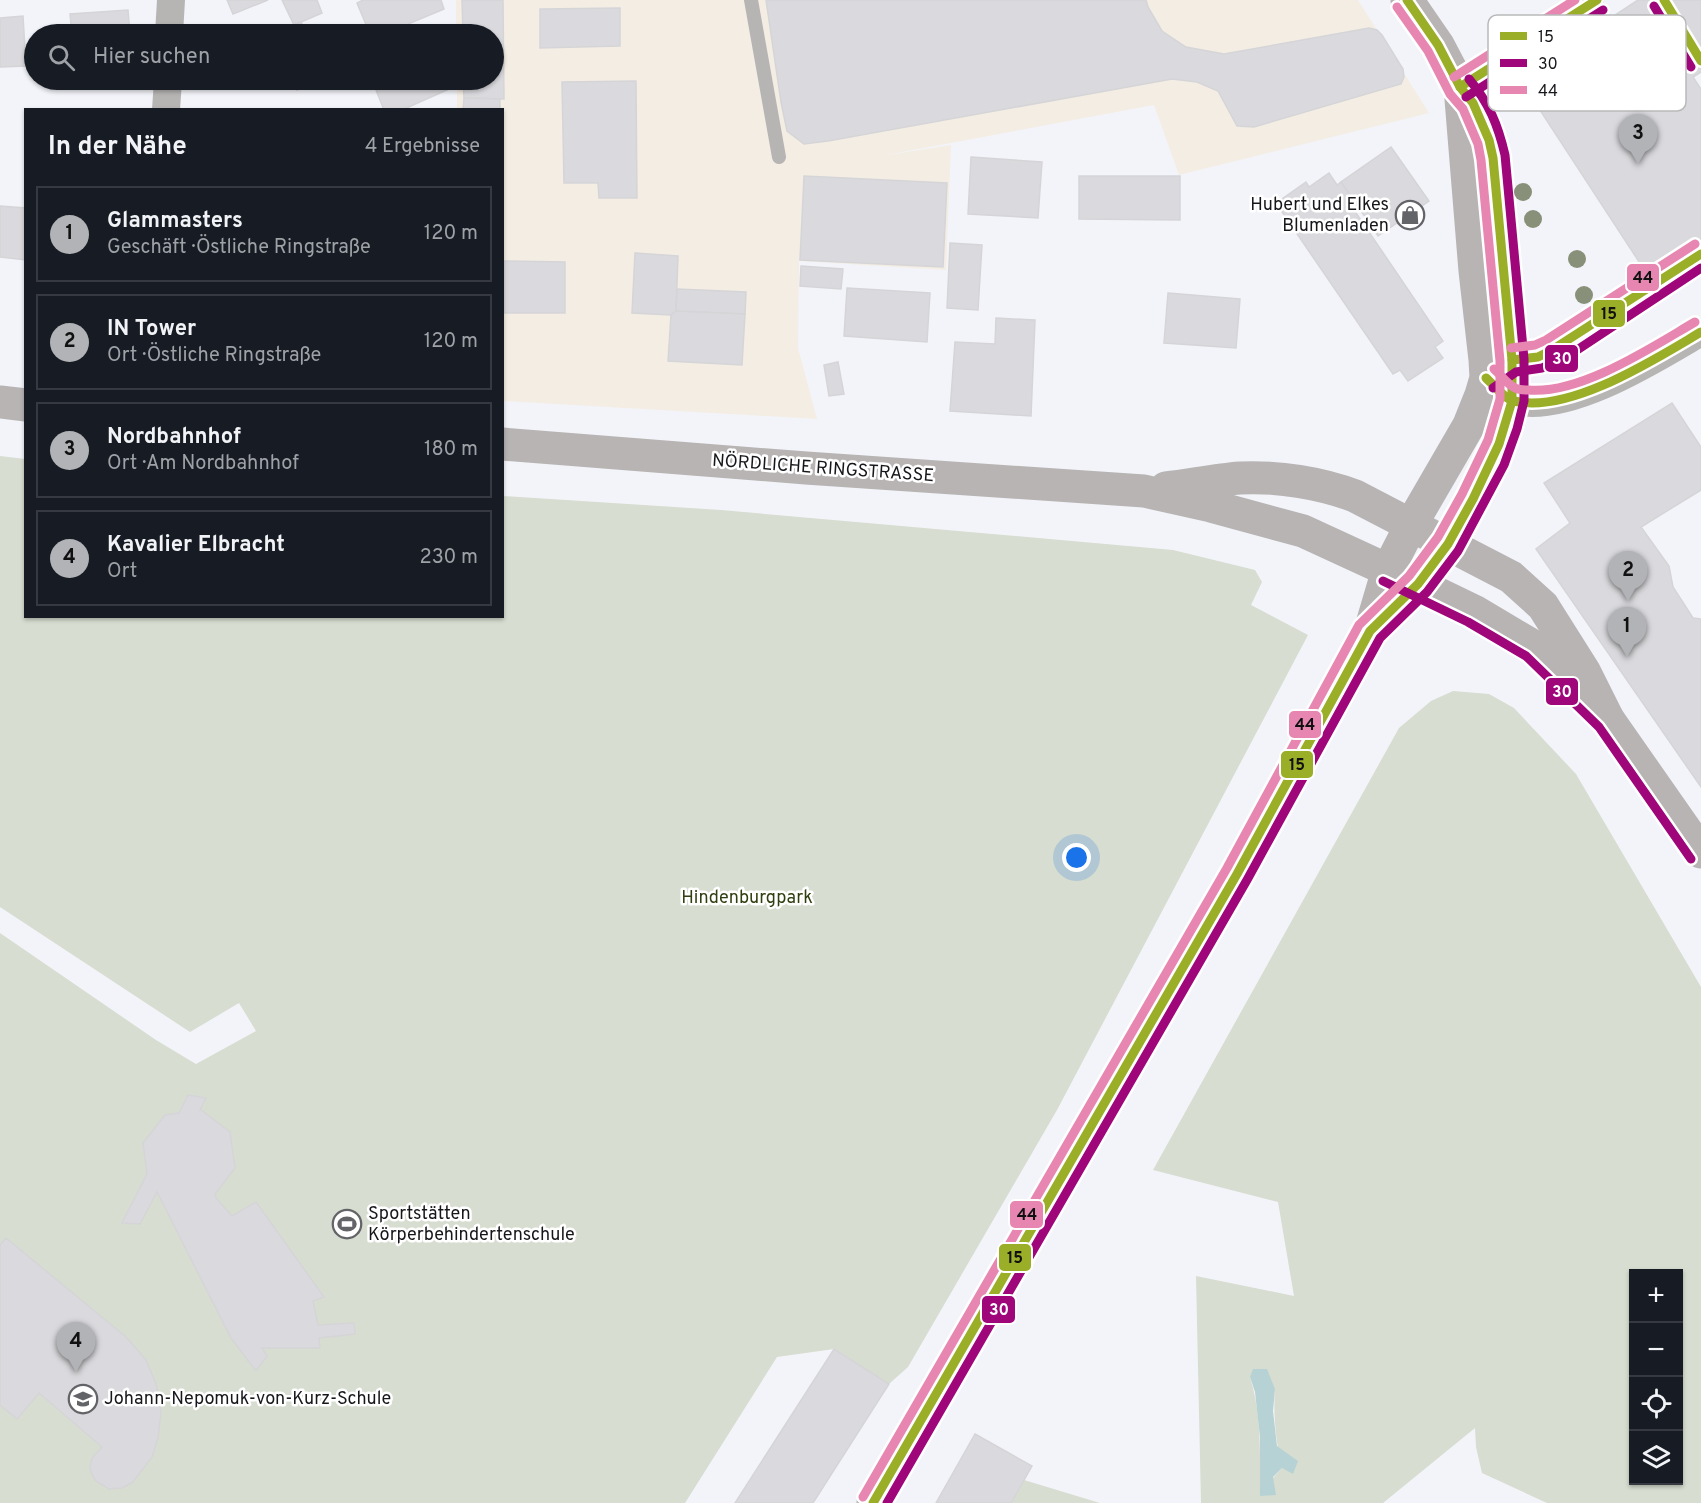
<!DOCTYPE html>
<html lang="de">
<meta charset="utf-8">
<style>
body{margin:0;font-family:Overpass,sans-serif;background:#20242c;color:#f1f3f6}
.controls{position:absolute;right:18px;bottom:18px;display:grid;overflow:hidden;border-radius:0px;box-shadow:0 2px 4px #0004}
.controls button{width:54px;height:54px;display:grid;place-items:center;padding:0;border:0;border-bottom:2px solid #363941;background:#171b24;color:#f1f3f6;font:30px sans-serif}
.you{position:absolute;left:1077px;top:858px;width:21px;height:21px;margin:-15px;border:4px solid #fff;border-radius:50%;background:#1a73e8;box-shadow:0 0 0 9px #1a73e833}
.badge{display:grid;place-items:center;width:39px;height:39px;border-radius:50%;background:#b1b3b6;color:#111;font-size:20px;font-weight:700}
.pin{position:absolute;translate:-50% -50px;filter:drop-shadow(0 2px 3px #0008)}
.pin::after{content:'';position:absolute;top:32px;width:21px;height:18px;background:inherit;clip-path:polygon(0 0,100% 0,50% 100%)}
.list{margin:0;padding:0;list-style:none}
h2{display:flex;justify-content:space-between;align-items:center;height:78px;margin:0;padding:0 24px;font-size:26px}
h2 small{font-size:20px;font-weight:400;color:#9ea1a6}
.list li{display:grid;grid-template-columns:39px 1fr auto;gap:18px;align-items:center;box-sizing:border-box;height:96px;margin:0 12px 12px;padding:0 12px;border:2px solid #363941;border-radius:0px}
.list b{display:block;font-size:22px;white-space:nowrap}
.list p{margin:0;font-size:20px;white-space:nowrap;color:#9ea1a6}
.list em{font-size:20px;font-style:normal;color:#9ea1a6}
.icon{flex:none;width:33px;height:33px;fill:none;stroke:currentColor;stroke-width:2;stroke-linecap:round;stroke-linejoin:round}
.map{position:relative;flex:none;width:1701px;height:1503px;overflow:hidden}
.search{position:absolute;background:#171b24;box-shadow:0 2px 4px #0004;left:24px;top:24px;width:480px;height:66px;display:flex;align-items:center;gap:15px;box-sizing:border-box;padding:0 21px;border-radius:33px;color:#9ea1a6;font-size:22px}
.panel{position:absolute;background:#171b24;box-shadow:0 2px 4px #0004;left:24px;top:108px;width:480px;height:510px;border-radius:0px}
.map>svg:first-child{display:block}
</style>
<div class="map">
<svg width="1701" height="1503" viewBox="0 0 1701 1503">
<rect width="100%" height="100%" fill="#f3f4f9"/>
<!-- industrial -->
<polygon fill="#f4ede4" points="456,0 1358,0 1429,113 1179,175 1154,105 881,156 951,145 946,270 799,261 798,348 817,419 503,401 502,110 457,109 457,80 494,80 494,34 456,34"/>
<!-- green -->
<g fill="#d7ddd0" fill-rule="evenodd">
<polygon points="0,456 25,459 26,616 502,616 503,496 721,510 1173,550 1255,570 1262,582 1251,605 1308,635 1057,1110 908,1367 889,1384 834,1349 777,1357 685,1503 0,1503 0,933 156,1040 196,1064 256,1031 239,1003 190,1032 0,907"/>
<path d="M1453 691 1489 694 1514 708 1576 774 1701 987V1503H1547L1482 1473 1476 1447 1475 1428 1383 1503H1201L1196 1276 1294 1296 1278 1202 1153 1170 1399 728 1431 701ZM1634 1274H1678V1480H1634ZM1250 1377 1275 1389C1273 1416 1276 1442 1282 1468L1273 1478 1260 1495C1260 1456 1262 1416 1250 1377Z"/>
<polygon points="1024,1480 1100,1503 1011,1503"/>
</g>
<!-- water -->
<polygon fill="#b7d2d4" points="1253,1369 1267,1369 1275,1389 1273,1411 1277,1446 1298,1461 1293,1474 1282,1468 1273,1477 1276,1495 1260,1496 1260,1437 1255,1392 1250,1377"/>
<!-- building -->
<g fill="#dadade" stroke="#d5d5d8" stroke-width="1.5">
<polygon points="227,0 268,0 233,14"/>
<polygon points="282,0 317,0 322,13 294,25"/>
<polygon points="363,0 441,0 444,9 384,34 370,34 357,3"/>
<polygon points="462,0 503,0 504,99 464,98 463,80 494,80 494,34 463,34"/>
<polygon points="766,0 1146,0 1148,7 1162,31 1186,47 1224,54 1369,28 1377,30 1382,35 1403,69 1404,77 1401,84 1254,127 1237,126 1218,91 1197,82 1172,79 828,141 804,144 787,131 781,102"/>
<polygon points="1638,0 1701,0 1701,72 1693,77 1701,89 1701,239 1647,274 1519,78"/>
<polygon points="620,8 620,46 540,48 540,9"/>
<polygon points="128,10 130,34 72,34 70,14"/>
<polygon points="23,16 26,66 0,67 0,18"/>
<polygon points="301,22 307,34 274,34"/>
<polygon points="293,80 319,80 297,90"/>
<polygon points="372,80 445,80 449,89 402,110 384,110"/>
<polygon points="636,81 637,198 599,198 598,183 564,183 562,82"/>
<polygon points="464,98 500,99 500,110 463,110"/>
<polygon points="1391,147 1429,201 1378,236 1341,182"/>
<polygon points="971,157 1042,162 1038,218 968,214"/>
<polygon points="1329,173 1337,185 1341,182 1358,207 1354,210 1443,341 1435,347 1443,358 1408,381 1400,370 1393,374 1280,209 1286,204 1282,199 1306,182 1309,187"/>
<polygon points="804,176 947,183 943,267 800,260"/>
<polygon points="1079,176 1180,176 1180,220 1079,219"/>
<polygon points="0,206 26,208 26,260 0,257"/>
<polygon points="950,243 982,245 978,310 947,308"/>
<polygon points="635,253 678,256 676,311 671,315 632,313"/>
<polygon points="504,261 565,262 565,313 504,313"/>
<polygon points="801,266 843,269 841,289 800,286"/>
<polygon points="847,288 930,293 927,342 844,336"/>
<polygon points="677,289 746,292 745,314 676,311"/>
<polygon points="1168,293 1240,299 1236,348 1164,343"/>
<polygon points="676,311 745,314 742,365 668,361 671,315"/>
<polygon points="996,318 1035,320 1031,416 950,411 955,342 995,344"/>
<polygon points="838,362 844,394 829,396 824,365"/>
<polygon points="1672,403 1701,447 1701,490 1641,527 1669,566 1673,587 1693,618 1701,619 1701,787 1536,549 1570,523 1544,483"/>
<polygon points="188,1095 206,1098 200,1110 201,1110 230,1132 235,1168 215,1194 216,1198 232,1216 256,1202 324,1297 313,1301 318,1325 354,1323 355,1334 319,1338 320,1348 262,1348 267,1356 256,1371 231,1338 157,1192 140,1224 122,1223 147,1174 143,1143 165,1115 179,1113"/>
<polygon points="6,1238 126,1337 146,1360 156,1384 161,1412 158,1438 152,1457 133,1482 122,1488 109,1489 96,1481 92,1475 90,1467 92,1458 102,1447 39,1393 17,1419 0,1405 0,1245"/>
<polygon points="834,1349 889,1384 813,1503 735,1503"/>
<polygon points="975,1434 1032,1466 1011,1503 936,1503"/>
</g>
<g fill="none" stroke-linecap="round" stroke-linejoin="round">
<!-- lane -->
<g stroke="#b7b5b4" stroke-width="14">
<polyline points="751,0 779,157"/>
<polyline points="1460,87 1597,0"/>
</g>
<!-- street -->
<g stroke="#b7b5b4" stroke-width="28">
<polyline points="169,34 171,0"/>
<polyline points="166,110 168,80"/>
<path d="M1701 254 1565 343 1538 357 1512 360 1486 378C1493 384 1506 399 1514 401 1569 414 1655 359 1701 332"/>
</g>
<!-- secondary -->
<g stroke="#b7b4b3" stroke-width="33">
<polyline points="0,402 26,405"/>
<polyline points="502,444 806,468 1144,491 1211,506 1303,531 1418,584 1474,611 1533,646 1608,719"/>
<path d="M1166 488C1191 485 1216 480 1240 478 1277 476 1321 483 1355 496L1511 577 1543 606 1584 671 1608 719 1701 852"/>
<path d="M1404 598C1437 565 1460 525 1481 484 1494 458 1507 430 1511 401 1513 388 1512 373 1512 360L1500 227 1493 158 1489 140 1473 103 1460 87 1438 45 1407 0"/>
<polyline points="873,1503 1079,1149 1237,874 1370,631 1388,570 1411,525 1469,425 1481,395 1486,378 1485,360 1475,271 1460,87"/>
</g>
<!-- bus-1 casing -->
<g stroke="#fff" stroke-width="14">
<g id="bus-1">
<polyline points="1664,0 1701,61"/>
<polyline points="1460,87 1597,0"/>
<polyline points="1512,360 1538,357 1552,350 1701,254"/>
<path d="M1486 378C1494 385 1503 398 1514 401 1570 414 1655 359 1701 332"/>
<polyline points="873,1503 1237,874 1370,631 1418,584 1448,544 1473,499 1499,444 1512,401 1512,360 1493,158 1489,140 1473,103 1460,87 1438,45 1407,0"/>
</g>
</g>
<!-- bus-2 casing -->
<g stroke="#fff" stroke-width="14">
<g id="bus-2">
<polyline points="1654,6 1691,67"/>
<polyline points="1466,97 1603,10"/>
<polyline points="1493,388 1516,372 1542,368 1571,354 1701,268"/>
<polyline points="1383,581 1468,622 1526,656 1599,727 1691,859"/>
<path d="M887 1503 1247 880 1380 638 1427 592 1458 551 1504 465 1517 429 1524 401V359L1505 155C1498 125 1489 103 1469 79"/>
</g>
</g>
<!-- bus-3 casing -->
<g stroke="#fff" stroke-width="14">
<g id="bus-3">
<polyline points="1454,77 1575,0"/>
<polyline points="1511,348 1535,345 1546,340 1695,244"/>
<path d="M1494 369C1501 375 1507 384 1515 388 1519 390 1524 390 1528 390 1580 395 1652 347 1695 322"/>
<polyline points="863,1497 1227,868 1359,625 1409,576 1438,537 1462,494 1488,440 1500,399 1500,361 1481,160 1478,144 1463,109 1450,94 1428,51 1397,7"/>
</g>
</g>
<!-- bus-1 -->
<use href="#bus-1" stroke="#9bae28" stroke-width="9"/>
<!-- bus-2 -->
<use href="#bus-2" stroke="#9e067a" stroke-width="9"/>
<!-- bus-3 -->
<use href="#bus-3" stroke="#e787b1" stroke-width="9"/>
</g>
<!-- trees -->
<g fill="#889079">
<circle cx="1523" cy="192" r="9"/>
<circle cx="1533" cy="219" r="9"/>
<circle cx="1577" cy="259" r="9"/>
<circle cx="1584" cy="295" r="9"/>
</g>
<!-- icons -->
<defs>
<g id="shop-ring" transform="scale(1.5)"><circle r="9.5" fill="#fff" stroke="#636468" stroke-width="1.5"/><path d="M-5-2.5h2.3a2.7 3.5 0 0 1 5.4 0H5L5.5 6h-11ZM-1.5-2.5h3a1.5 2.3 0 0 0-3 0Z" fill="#636468"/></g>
<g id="stadium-ring" transform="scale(1.5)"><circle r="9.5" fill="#fff" stroke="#636468" stroke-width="1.5"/><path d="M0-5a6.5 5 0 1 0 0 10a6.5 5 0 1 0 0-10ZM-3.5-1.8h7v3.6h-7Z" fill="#636468"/></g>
<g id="school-ring" transform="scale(1.5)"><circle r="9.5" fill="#fff" stroke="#636468" stroke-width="1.5"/><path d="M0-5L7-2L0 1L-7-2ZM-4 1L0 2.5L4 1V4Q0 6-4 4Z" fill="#636468"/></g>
</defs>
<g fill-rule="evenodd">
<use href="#shop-ring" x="1410" y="215"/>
<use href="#stadium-ring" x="347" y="1224"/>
<use href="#school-ring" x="83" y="1399"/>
</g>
<g text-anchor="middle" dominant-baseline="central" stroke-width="5" stroke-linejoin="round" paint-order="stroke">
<!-- poi labels -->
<g font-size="18" fill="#16171a" stroke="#fff" text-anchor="start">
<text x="1389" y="205" text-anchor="end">Hubert und Elkes<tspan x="1389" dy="21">Blumenladen</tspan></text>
<text x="368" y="1214">Sportstätten<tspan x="368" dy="21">Körperbehindertenschule</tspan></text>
<text x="104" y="1399">Johann-Nepomuk-von-Kurz-Schule</text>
</g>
<!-- street labels -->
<g font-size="18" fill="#16171a" stroke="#fff">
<text transform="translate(823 469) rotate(4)">NÖRDLICHE RINGSTRASSE</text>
</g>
<!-- park labels -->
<g font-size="18" fill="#303f10" stroke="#fff">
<text x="747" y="898">Hindenburgpark</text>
</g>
</g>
<!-- legend -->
<rect x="1488" y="15" width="198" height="96" rx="9" fill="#fff" stroke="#b9b9ba" stroke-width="1.5"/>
<rect x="1500" y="32" width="27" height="8" fill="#9bae28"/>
<rect x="1500" y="59" width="27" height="8" fill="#9e067a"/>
<rect x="1500" y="86" width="27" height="8" fill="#e787b1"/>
<g font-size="16" fill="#16171a">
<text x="1538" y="42">15</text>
<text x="1538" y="69">30</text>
<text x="1538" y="96">44</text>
</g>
<g stroke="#fff" stroke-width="2">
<rect x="1626" y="263" width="34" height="29" rx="6" fill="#e787b1"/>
<rect x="1592" y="299" width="34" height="29" rx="6" fill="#9bae28"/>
<rect x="1544" y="344" width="35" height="29" rx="6" fill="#9e067a"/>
<rect x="1545" y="677" width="34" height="29" rx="6" fill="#9e067a"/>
<rect x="1288" y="710" width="34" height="29" rx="6" fill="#e787b1"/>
<rect x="1280" y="750" width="34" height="29" rx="6" fill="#9bae28"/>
<rect x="1009" y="1200" width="35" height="29" rx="6" fill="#e787b1"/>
<rect x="998" y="1243" width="34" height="29" rx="6" fill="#9bae28"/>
<rect x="981" y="1295" width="35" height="29" rx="6" fill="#9e067a"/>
</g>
<g font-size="16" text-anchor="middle" font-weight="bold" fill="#fff">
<text x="1562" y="364">30</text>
<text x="1562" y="697">30</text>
<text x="999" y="1315">30</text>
</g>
<g font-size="16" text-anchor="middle" font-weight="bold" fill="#111">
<text x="1643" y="283">44</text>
<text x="1609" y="319">15</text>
<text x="1305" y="730">44</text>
<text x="1297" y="770">15</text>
<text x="1027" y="1220">44</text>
<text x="1015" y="1263">15</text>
</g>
</svg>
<div class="controls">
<button>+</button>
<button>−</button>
<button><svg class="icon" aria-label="locate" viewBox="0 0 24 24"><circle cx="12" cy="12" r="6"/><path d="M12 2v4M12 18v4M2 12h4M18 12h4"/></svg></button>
<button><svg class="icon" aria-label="layers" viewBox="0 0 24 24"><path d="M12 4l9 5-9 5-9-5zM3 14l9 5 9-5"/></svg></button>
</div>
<div class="you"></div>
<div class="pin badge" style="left:1627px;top:657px">1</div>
<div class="pin badge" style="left:1628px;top:601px">2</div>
<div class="pin badge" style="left:1638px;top:164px">3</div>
<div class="pin badge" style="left:76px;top:1372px">4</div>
<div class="search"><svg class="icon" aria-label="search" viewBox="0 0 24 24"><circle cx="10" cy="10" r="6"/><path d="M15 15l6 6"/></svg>Hier suchen</div>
<section class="panel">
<h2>In der Nähe<small>4 Ergebnisse</small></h2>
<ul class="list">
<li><span class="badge">1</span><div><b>Glammasters</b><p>Geschäft · Östliche Ringstraße</p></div><em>120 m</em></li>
<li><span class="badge">2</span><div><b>IN Tower</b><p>Ort · Östliche Ringstraße</p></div><em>120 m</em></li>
<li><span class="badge">3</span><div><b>Nordbahnhof</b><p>Ort · Am Nordbahnhof</p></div><em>180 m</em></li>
<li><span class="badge">4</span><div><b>Kavalier Elbracht</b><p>Ort</p></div><em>230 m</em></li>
</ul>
</section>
</div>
